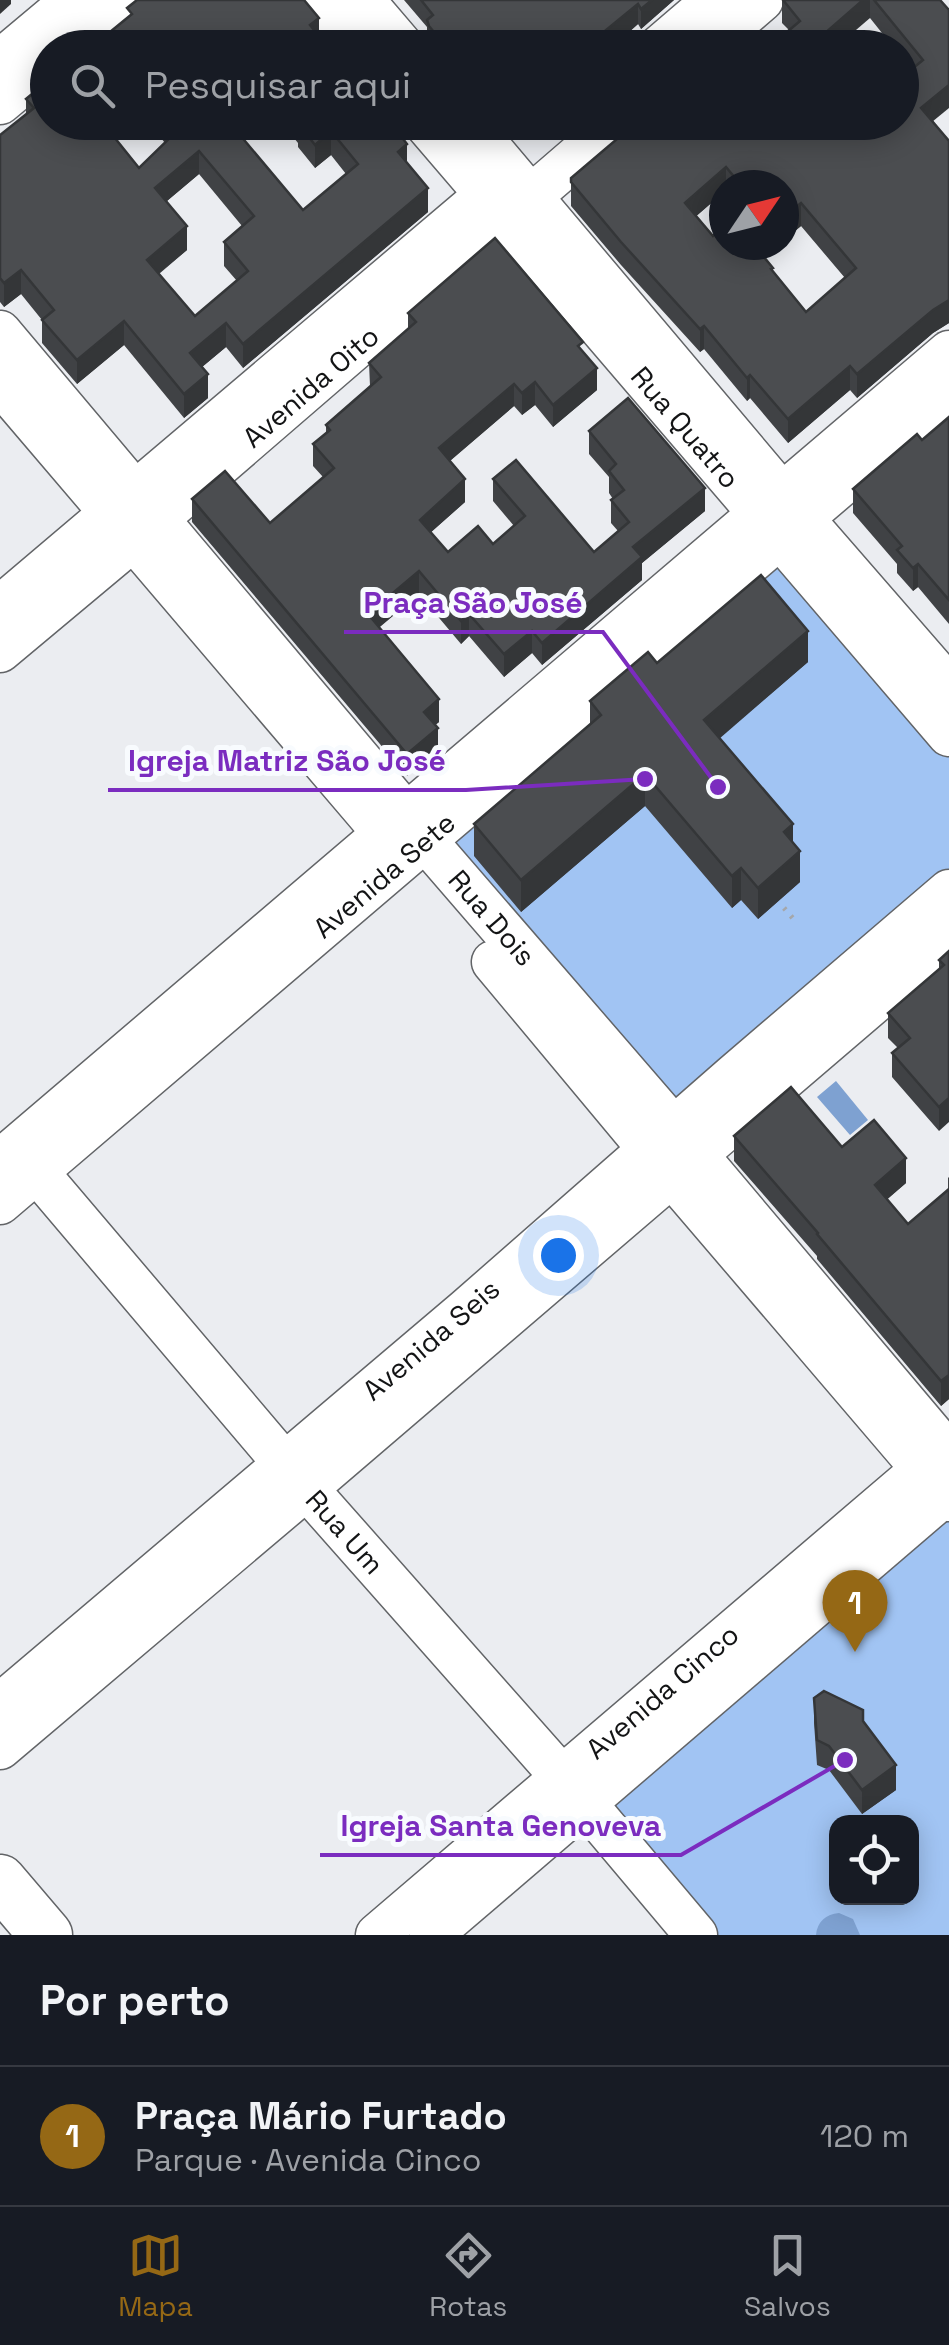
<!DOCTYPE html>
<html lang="pt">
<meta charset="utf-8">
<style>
body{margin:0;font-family:"Space Grotesk",sans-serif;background:#242831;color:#f1f3f6}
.controls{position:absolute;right:30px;bottom:30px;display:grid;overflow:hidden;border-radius:20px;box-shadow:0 5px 25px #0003}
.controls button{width:90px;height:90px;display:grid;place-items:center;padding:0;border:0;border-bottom:2px solid #363941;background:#171b24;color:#f1f3f6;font:50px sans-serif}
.compass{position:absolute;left:709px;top:170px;width:90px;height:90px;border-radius:50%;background:#171b24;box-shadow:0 5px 25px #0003;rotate:55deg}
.you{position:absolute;left:558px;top:1255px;width:35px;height:35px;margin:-25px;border:8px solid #fff;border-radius:50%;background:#1a73e8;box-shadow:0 0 0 15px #1a73e833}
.badge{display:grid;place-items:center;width:65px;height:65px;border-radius:50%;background:#956815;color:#fff;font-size:32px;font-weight:700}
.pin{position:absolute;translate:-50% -82px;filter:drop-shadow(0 2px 5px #0008)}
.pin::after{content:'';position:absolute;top:52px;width:35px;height:30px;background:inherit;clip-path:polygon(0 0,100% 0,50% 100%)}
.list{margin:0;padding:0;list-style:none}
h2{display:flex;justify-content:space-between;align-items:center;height:130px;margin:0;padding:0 40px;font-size:42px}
h2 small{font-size:32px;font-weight:400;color:#9ea1a6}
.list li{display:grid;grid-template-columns:65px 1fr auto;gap:30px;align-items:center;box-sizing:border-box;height:140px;padding:0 40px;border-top:2px solid #363941}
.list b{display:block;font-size:38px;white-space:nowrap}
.list p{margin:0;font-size:32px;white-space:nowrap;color:#9ea1a6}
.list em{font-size:32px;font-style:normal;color:#9ea1a6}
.icon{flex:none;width:55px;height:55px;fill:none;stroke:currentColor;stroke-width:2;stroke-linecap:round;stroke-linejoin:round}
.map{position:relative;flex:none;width:949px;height:1935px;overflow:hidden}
.search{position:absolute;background:#171b24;box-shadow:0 5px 25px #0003;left:30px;right:30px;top:30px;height:110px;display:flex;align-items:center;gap:25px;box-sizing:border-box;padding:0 35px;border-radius:55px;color:#9ea1a6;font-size:38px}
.sheet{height:270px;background:#171b24}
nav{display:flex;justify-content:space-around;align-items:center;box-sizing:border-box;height:140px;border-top:2px solid #363941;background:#171b24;font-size:28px;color:#9ea1a6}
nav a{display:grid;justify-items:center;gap:5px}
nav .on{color:#956815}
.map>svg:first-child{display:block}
</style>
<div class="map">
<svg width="949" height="1935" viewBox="0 0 949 1935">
<rect width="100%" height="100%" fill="#ebedf1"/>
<!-- green -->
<g fill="#a1c4f3" fill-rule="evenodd">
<polygon points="778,538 949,735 949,892 674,1128 425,840"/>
<path d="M949 1501V1935H696L585 1803ZM836 1822H912V1898H836Z"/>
</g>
<!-- water -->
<g fill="#7ea1d1">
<polygon points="836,1081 868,1120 850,1135 817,1097"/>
<path d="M839 1913 853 1919 860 1935H816C817 1922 826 1914 839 1913Z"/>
</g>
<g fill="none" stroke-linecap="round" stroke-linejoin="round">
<!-- minor casing -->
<g stroke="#626467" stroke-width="45">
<g id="minor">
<polyline points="322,0 361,48"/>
<polyline points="363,0 404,48"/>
<polyline points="66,48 123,0"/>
<polyline points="658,48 714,0"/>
<polyline points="706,48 762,0"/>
<polyline points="0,61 73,0"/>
<polyline points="0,103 48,63"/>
<path id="s1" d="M424 122 949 735"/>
<polyline points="468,122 802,518 949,687"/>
<path id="s2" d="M0 332 406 814 425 840 674 1128 949 1454"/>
<polyline points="0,383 395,846"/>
<polyline points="0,607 506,178"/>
<path id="s3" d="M0 651 134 539 617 122"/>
<polyline points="493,962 649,1149 949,1500"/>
<path id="s4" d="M20 1152 284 1463 584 1802 696 1935"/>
<polyline points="0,1161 949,352"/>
<path id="s5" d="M0 1203 949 393"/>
<path id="s6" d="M0 1705 466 1310 733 1076 949 891"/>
<path d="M0 1748C318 1480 634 1210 949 938"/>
<path id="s7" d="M377 1935 945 1450"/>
<polyline points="431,1935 949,1491"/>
</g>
</g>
<!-- major casing -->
<g stroke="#626467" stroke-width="55">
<polyline id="major" points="0,1881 46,1935"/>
</g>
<!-- path -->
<polyline stroke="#a5a7aa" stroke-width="5" stroke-dasharray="2.5 8" stroke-linecap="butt" points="784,908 796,922"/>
<!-- minor -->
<use href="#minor" stroke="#fff" stroke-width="42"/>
<!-- major -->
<use href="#major" stroke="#fff" stroke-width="52"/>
</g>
<!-- wall -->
<g fill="#404245" fill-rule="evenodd">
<polygon points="404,0 674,0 641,29 638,24 611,48 430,48 427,40 427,27"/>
<path d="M782 0H940L933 121 949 141V323L933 333 857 398 850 390 788 443 750 398 747 401 704 349 700 352 621 265 571 206V178L902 122 911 69 902 57V48H894L870 18 789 30 782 23ZM724 185H784V240L801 226 845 278 806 312 773 272 764 257 713 236 696 216 724 192Z"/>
<path d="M26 99 48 122H122L110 132 139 168 165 143 148 122H229L303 210 346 174 331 155 315 168 298 147V143L281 122H390L428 212 243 368 226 347 202 367 208 398 184 418 124 345 77 384 42 343V320L21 294 4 307 0 302V135L26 114ZM199 174 242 226 224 242V266L237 281 195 316 159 274 187 250 167 201Z"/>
<polygon points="501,122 536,122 518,138 513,137"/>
<polygon points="408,313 583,352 597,390 553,427 535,405 522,415 514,406 450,461 465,502 431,532 448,552 493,544 514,526 493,501 493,479 594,552 618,531 611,523 611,500 613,499 609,493 609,477 589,454 589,431 705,511 642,563 642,580 542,665 532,653 504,677 469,636 461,644 419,594 379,627 439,722 435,725 438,750 407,776 192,522 192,499 270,523 323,477 313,466 313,444 326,433 326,425 370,386 369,363 408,329"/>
<polygon points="949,417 949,624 918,587 913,591 897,573 897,564 853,513 853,489 922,440"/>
<polygon points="808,662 719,738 793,842 800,882 758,919 741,900 732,908 645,806 521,912 474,856 474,824 590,725 590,701 657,663"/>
<polygon points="949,951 939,1131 892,1077 892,1053 898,1048 888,1038 888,1013 939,969 939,960"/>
<polygon points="734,1136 842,1147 906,1183 887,1199 908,1224 948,1190 948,1178 949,1177 949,1399 941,1406 817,1259 817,1256 734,1161"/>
<polygon points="814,1698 863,1721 896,1790 862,1814 829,1770 817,1765 814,1723"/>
</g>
<!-- shaded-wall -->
<g fill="#343638">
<polygon points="0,0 11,0 11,4 0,14"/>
<polygon points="652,0 674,0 641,29 641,9"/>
<polygon points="863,0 870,0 870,18 835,48 816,48 816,41"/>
<polygon points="638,4 638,24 611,48 600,48 605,31"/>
<polygon points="319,18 319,41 310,25"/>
<polygon points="949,85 949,108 921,131 921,108"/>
<polygon points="98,122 122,122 98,142"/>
<polygon points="518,122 536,122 518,138"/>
<polygon points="331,131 331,155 315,168 315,145"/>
<polygon points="407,144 407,167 398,152"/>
<polygon points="199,151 199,174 155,211 155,188"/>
<polygon points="726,167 726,185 724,185 724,192 685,226 685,203"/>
<polygon points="428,188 428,212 243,368 243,344"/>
<polygon points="801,203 801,226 784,240 784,217"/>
<polygon points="187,226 187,250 147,283 147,260"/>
<polygon points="752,245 778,245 752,267"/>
<polygon points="21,270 21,294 4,307 4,283"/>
<polygon points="949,300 949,323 933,333 857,398 857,374 933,310"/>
<polygon points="124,321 124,345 77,384 77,360"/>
<polygon points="226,323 226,347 190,377 190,353"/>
<polygon points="704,326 704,349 700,352 700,329"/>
<polygon points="850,366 850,390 788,443 788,419"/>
<polygon points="597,368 597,390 553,427 553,405"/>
<polygon points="208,374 208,398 184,418 184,394"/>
<polygon points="750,375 750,398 747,401 747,378"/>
<polygon points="535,382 535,405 522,415 522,393"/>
<polygon points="514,384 514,406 439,470 439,448"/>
<polygon points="465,479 465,502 420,542 420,520"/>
<polygon points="705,488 705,511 642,563 642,580 542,665 542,643 633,547"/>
<polygon points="918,564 918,587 913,591 913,568"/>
<polygon points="419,571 419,594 368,637 368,614"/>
<polygon points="469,614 469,636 461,644 461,621"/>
<polygon points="532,631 532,653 504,677 504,654"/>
<polygon points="808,631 808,662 704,752 704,720"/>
<polygon points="439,699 439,722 424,734 424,712"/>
<polygon points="438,728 438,750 407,776 407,754"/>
<polygon points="645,774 645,806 521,912 521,880"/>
<polygon points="793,824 793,856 784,832"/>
<polygon points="800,851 800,882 758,919 758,888"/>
<polygon points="741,868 741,900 732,908 732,876"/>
<polygon points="949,1098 949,1122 939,1131 939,1107"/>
<polygon points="906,1158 906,1183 875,1210 875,1185"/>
<polygon points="949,1375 949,1399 941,1406 941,1381"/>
<polygon points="896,1765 896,1790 862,1814 862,1790"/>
</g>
<!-- building -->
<g fill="#4b4d50" stroke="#343638" stroke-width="2.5" fill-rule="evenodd">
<polygon points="137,0 304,0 319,18 310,25 326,45 323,48 77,48 93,34 99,41 132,14 127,8"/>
<polygon points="421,0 652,0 641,9 638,4 605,31 611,38 600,48 447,48 429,26 427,20 433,15"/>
<polygon points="783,0 863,0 816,41 821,48 768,48 800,21"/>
<path d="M874 0H940L949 10V85L921 108 949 141V300L933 310 857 374 850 366 788 419 750 375 747 378 704 326 700 329 621 242 571 182V178L637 122H902V77L923 60ZM726 167 741 185H784V217L801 203 856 268 806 312 771 269 773 268 754 245H724V227L713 236 685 203Z"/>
<polygon points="745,32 758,48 727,48"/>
<path d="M48 81V122H102L139 168 176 132 168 122H229L303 210 358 164 331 131 315 145 298 123 390 122 407 144 398 152 428 188 243 344 226 323 190 353 208 374 184 394 124 321 77 360 42 320 54 310 21 270 4 283 0 278V135L34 108 26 99ZM199 151 254 216 224 242 248 271 195 316 147 260 187 226 155 188Z"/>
<polygon points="495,238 583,342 578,346 597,368 553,405 535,382 522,393 514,384 439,448 465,479 420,520 448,552 478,526 493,544 525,516 493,479 516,460 594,552 629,522 611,500 624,490 609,471 616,464 589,431 628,398 705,488 633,547 642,557 542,643 532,631 504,654 469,614 461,621 419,571 368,614 439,699 424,712 438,728 407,754 192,499 225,471 270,523 334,468 313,444 330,430 326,425 381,377 369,363 416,322 408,313"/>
<polygon points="949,417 949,600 918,564 913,568 897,550 902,546 853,489 917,434 922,440"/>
<polygon points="761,575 808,631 704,720 793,824 784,832 800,851 758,888 741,868 732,876 645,774 521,880 474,824 601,715 590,701 648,652 657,663"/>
<polygon points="949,951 949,1098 939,1107 892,1053 910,1038 888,1013 944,965 939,960"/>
<polygon points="791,1087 842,1147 874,1120 906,1158 875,1185 908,1224 949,1189 949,1375 941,1381 817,1234 818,1233 734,1136"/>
<polygon points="824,1691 863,1710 863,1721 896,1765 862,1790 829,1746 817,1740 814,1698"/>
</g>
<g text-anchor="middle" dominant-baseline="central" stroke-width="10" stroke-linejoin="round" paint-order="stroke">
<!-- street labels -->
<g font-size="28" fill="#131415" stroke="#f8fbfe">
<text stroke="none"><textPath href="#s3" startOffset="408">Avenida Oito</textPath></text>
<text stroke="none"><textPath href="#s1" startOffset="402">Rua Quatro</textPath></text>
<text stroke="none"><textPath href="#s5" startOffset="505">Avenida Sete</textPath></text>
<text stroke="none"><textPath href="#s2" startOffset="765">Rua Dois</textPath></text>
<text stroke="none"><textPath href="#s6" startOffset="565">Avenida Seis</textPath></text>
<text stroke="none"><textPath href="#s4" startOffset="500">Rua Um</textPath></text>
<text stroke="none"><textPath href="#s7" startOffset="375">Avenida Cinco</textPath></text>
</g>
</g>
<!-- callouts -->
<path fill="none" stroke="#7b2cbf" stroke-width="4" d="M718 787L603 632H344M645 779L466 790H108M845 1760L681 1855H320"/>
<g fill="#7b2cbf" stroke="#f8fbfe" stroke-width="4">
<circle cx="718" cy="787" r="10"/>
<circle cx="645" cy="779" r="10"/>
<circle cx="845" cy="1760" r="10"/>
</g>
<g font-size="30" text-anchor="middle" font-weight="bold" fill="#7b2cbf" stroke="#f8fbfe" stroke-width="10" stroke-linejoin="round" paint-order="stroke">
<text x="473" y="613">Praça São José</text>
<text x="287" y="771">Igreja Matriz São José</text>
<text x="501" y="1836">Igreja Santa Genoveva</text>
</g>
</svg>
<div class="controls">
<button><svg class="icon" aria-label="locate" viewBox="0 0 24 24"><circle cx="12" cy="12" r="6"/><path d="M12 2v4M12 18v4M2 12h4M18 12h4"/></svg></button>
</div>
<svg class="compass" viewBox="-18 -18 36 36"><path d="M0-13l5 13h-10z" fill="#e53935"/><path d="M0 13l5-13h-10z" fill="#9ea1a6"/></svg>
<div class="you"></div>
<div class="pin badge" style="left:855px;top:1652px">1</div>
<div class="search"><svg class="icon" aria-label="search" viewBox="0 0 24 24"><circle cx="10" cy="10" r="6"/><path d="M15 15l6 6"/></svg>Pesquisar aqui</div>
</div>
<section class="sheet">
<h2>Por perto<small></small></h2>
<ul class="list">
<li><span class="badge">1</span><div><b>Praça Mário Furtado</b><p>Parque · Avenida Cinco</p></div><em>120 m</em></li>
</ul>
</section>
<nav>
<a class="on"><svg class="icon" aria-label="map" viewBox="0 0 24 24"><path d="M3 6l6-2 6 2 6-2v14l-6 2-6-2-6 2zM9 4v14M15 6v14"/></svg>Mapa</a>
<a><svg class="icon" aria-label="directions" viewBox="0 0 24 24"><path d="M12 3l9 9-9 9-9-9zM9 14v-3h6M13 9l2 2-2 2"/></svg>Rotas</a>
<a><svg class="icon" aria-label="saved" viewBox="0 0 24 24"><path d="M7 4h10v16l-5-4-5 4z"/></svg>Salvos</a>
</nav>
